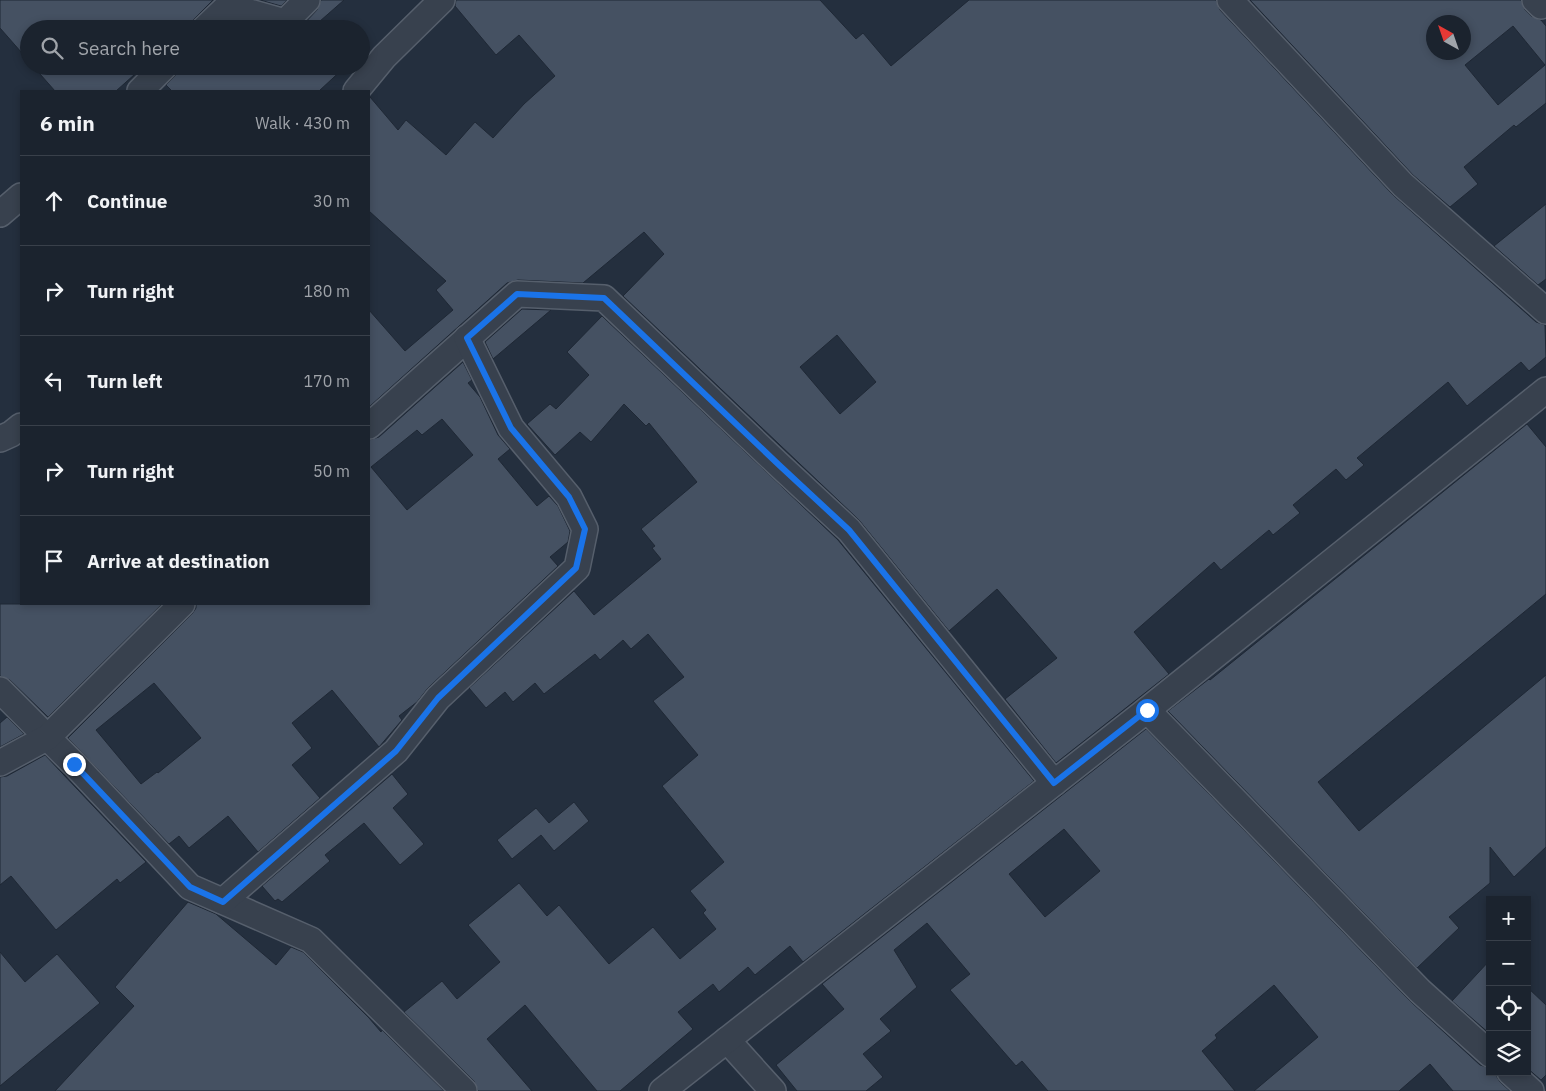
<!DOCTYPE html>
<meta charset="utf-8">
<style>
body{margin:0;font-family:"IBM Plex Sans",sans-serif;background:#242b36;color:#f1f3f6}
.controls{position:absolute;right:15px;bottom:15px;display:grid;overflow:hidden;border-radius:0px;box-shadow:0 2px 8px #0003}
.controls button{width:45px;height:45px;display:grid;place-items:center;padding:0;border:0;border-bottom:1px solid #39404a;background:#1b232e;color:#f1f3f6;font:25px sans-serif}
.compass{position:absolute;left:1426px;top:15px;width:45px;height:45px;border-radius:50%;background:#1b232e;box-shadow:0 2px 8px #0003;rotate:320deg}
.stop{position:absolute;width:15px;height:15px;margin:-11px;border:4px solid #1a73e8;border-radius:50%;background:#fff}
.stop.end{background:#1a73e8;border-color:#fff;box-shadow:0 1px 5px #0008}
.list{margin:0;padding:0;list-style:none}
h2{display:flex;justify-content:space-between;align-items:center;height:65px;margin:0;padding:0 20px;font-size:21px}
h2 small{font-size:16px;font-weight:400;color:#a0a4aa}
.list li{display:grid;grid-template-columns:32px 1fr auto;gap:15px;align-items:center;box-sizing:border-box;height:90px;padding:0 20px;border-top:1px solid #39404a}
.list b{display:block;font-size:19px;white-space:nowrap}
.list em{font-size:16px;font-style:normal;color:#a0a4aa}
.icon{flex:none;width:28px;height:28px;fill:none;stroke:currentColor;stroke-width:2;stroke-linecap:round;stroke-linejoin:round}
.map{position:relative;flex:none;width:1546px;height:1091px;overflow:hidden}
.search{position:absolute;background:#1b232e;box-shadow:0 2px 8px #0003;left:20px;top:20px;width:350px;height:55px;display:flex;align-items:center;gap:12px;box-sizing:border-box;padding:0 18px;border-radius:28px;color:#a0a4aa;font-size:19px}
.panel{position:absolute;background:#1b232e;box-shadow:0 2px 8px #0003;left:20px;top:90px;width:350px;height:515px;border-radius:0px}
.map>svg:first-child{display:block}
</style>
<div class="map">
<svg width="1546" height="1091" viewBox="0 0 1546 1091">
<rect width="100%" height="100%" fill="#242f3e"/>
<!-- building -->
<g fill="#455162" stroke="#1f2835" fill-rule="evenodd">
<polygon points="0,0 213,0 194,19 190,29 29,29 29,61 0,28"/>
<polygon points="260,0 287,0 281,6"/>
<polygon points="321,0 344,0 311,29 299,29 317,10"/>
<path d="M456 0H820L856 39 863 33 891 66 969 0H1216L1220 10 1393 195 1536 322 1545 325 1546 357 1529 371 1521 362 1467 406 1448 382 1357 458 1364 465 1346 480 1336 469 1293 505 1300 513 1273 535 1269 530 1221 570 1214 562 1134 632 1169 674 1056 763 1005 699 1057 658 997 589 949 631 859 520 623 296 664 254 644 232 583 283 518 280 507 283 369 407V310L405 351 453 310 436 290 446 281 369 211V98L370 97 398 130 406 120 446 155 475 122 493 138 524 104 555 76 519 35 496 55 455 6ZM837 335 876 382 840 414 800 367Z"/>
<path d="M1250 0H1521L1525 10 1531 16 1541 20 1546 26V103L1516 127 1514 125 1464 167 1478 184 1450 207 1413 175ZM1434 22H1464V52H1434ZM1513 26 1545 65 1498 105 1465 65Z"/>
<polygon points="232,22 256,29 225,29"/>
<polygon points="33,66 144,66 116,91 55,91"/>
<polygon points="179,66 346,66 319,91 172,91 166,85 175,76"/>
<polygon points="1546,204 1546,279 1538,285 1494,246"/>
<polygon points="522,309 551,310 493,359 485,342"/>
<polygon points="602,316 838,540 1034,781 803,962 790,946 755,975 748,967 719,992 713,984 678,1012 693,1029 620,1091 597,1091 525,1005 487,1039 532,1091 478,1091 474,1081 404,1012 442,981 457,999 500,962 468,925 519,883 547,916 559,905 609,964 653,927 680,959 716,929 703,913 706,910 690,891 724,862 662,786 698,755 653,701 684,677 648,634 631,649 623,640 600,660 595,654 544,694 535,683 513,702 505,692 486,708 469,688 574,591 594,615 661,559 652,548 655,546 641,529 697,482 649,423 646,426 624,404 591,442 580,432 555,455 527,424 550,404 556,409 589,375 567,352"/>
<path d="M463 362 472 380 468 383 480 397 498 435 510 449 498 459 537 506 549 496 558 506 570 531 568 542 550 557 558 566 428 688 417 702 399 716 402 720 379 747 332 690 292 723 312 748 292 765 320 798 258 852 228 816 189 848 179 836 169 844 68 738 192 614 196 608V604H369V440L379 437ZM442 419 473 455 407 510 371 467 417 430 422 435ZM154 683 201 738 158 773 157 772 141 784 96 730Z"/>
<polygon points="1527,424 1546,447 1546,594 1318,782 1359,831 1546,675 1546,847 1514,877 1490,847 1490,883 1449,917 1459,928 1417,968 1168,711 1209,679 1210,680"/>
<polygon points="0,604 162,604 48,717 10,680 0,676"/>
<polygon points="7,717 24,734 0,747 0,723"/>
<path d="M1146 729 1410 1001 1480 1065 1490 1068V1072H1496L1497 1077 1500 1082 1510 1091H1453L1430 1064 1399 1091H1254L1318 1037 1274 985 1215 1035 1217 1038 1202 1051 1235 1091H1048L1022 1061 1016 1066 950 990 970 974 927 923 894 950 917 987 880 1019 891 1031 863 1054 883 1077 866 1091H797L776 1065 844 1009 822 984ZM1064 829 1100 871 1045 917 1009 874Z"/>
<polygon points="45,755 146,862 120,883 117,879 56,930 11,876 0,885 0,777 7,776"/>
<polygon points="392,774 408,794 393,808 424,844 400,865 364,823 325,855 330,861 282,902 278,899 275,901 262,886"/>
<polygon points="574,802 589,821 554,851 541,835 512,859 497,840 536,808 549,823"/>
<polygon points="188,902 216,914 276,965 291,947 303,952 369,1018 381,1032 382,1030 444,1091 55,1091 134,1006 115,987"/>
<polygon points="0,952 25,982 57,954 100,1003 0,1086"/>
<polygon points="1490,960 1490,1034 1452,1001"/>
<polygon points="1527,987 1546,1005 1546,1075 1541,1080 1527,1068"/>
</g>
<g fill="none" stroke-linecap="round" stroke-linejoin="round">
<!-- street casing -->
<g stroke="#565f6c" stroke-width="28">
<g id="street">
<polyline points="1230,0 1403,185 1546,311"/>
<polyline points="1535,0 1541,6 1546,1"/>
<polyline points="204,29 228,6 285,22 307,0"/>
<polyline points="140,91 165,66"/>
<polyline points="356,91 384,57 442,0"/>
<polyline points="0,214 21,196"/>
<polyline points="369,426 517,294 604,298 778,464 849,530 1054,783"/>
<polyline points="0,439 11,434 21,426"/>
<polyline points="0,690 74,764 190,887 311,940 464,1091"/>
<polyline points="1147,710 1546,390"/>
<polyline points="0,763 48,737 182,604"/>
<polyline points="223,901 396,751 438,698 577,568 585,529 569,497 511,428 467,338"/>
<polyline points="727,1040 773,1091"/>
<polyline points="1510,1072 1531,1091"/>
<polyline points="662,1091 1147,710 1420,991 1490,1054"/>
</g>
</g>
<!-- street -->
<use href="#street" stroke="#38414e" stroke-width="25"/>
</g>
<g fill="none" stroke-linecap="round" stroke-linejoin="round">
<!-- route -->
<polyline stroke="#1a73e8" stroke-width="6" points="74,764 190,887 223,902 396,751 438,698 576,568 585,529 569,497 511,428 467,338 517,294 604,298 778,464 849,530 1054,783 1147,710"/>
</g>
</svg>
<div class="controls">
<button>+</button>
<button>−</button>
<button><svg class="icon" aria-label="locate" viewBox="0 0 24 24"><circle cx="12" cy="12" r="6"/><path d="M12 2v4M12 18v4M2 12h4M18 12h4"/></svg></button>
<button><svg class="icon" aria-label="layers" viewBox="0 0 24 24"><path d="M12 4l9 5-9 5-9-5zM3 14l9 5 9-5"/></svg></button>
</div>
<svg class="compass" viewBox="-18 -18 36 36"><path d="M0-13l5 13h-10z" fill="#e53935"/><path d="M0 13l5-13h-10z" fill="#a0a4aa"/></svg>
<div class="stop" style="left:1147px;top:710px"></div>
<div class="stop end" style="left:74px;top:764px"></div>
<div class="search"><svg class="icon" aria-label="search" viewBox="0 0 24 24"><circle cx="10" cy="10" r="6"/><path d="M15 15l6 6"/></svg>Search here</div>
<section class="panel">
<h2>6 min<small>Walk · 430 m</small></h2>
<ul class="list">
<li><svg class="icon" aria-label="ahead" viewBox="0 0 24 24"><path d="M12 20V5M6 11l6-6 6 6"/></svg><div><b>Continue</b></div><em>30 m</em></li>
<li><svg class="icon" aria-label="right" viewBox="0 0 24 24"><path d="M7 20v-9h11M14 6l5 5-5 5"/></svg><div><b>Turn right</b></div><em>180 m</em></li>
<li><svg class="icon" aria-label="left" viewBox="0 0 24 24"><path d="M17 20v-9H6M10 6l-5 5 5 5"/></svg><div><b>Turn left</b></div><em>170 m</em></li>
<li><svg class="icon" aria-label="right" viewBox="0 0 24 24"><path d="M7 20v-9h11M14 6l5 5-5 5"/></svg><div><b>Turn right</b></div><em>50 m</em></li>
<li><svg class="icon" aria-label="arrive" viewBox="0 0 24 24"><path d="M6 21V4h12l-3 4 3 4H6"/></svg><div><b>Arrive at destination</b></div></li>
</ul>
</section>
</div>
